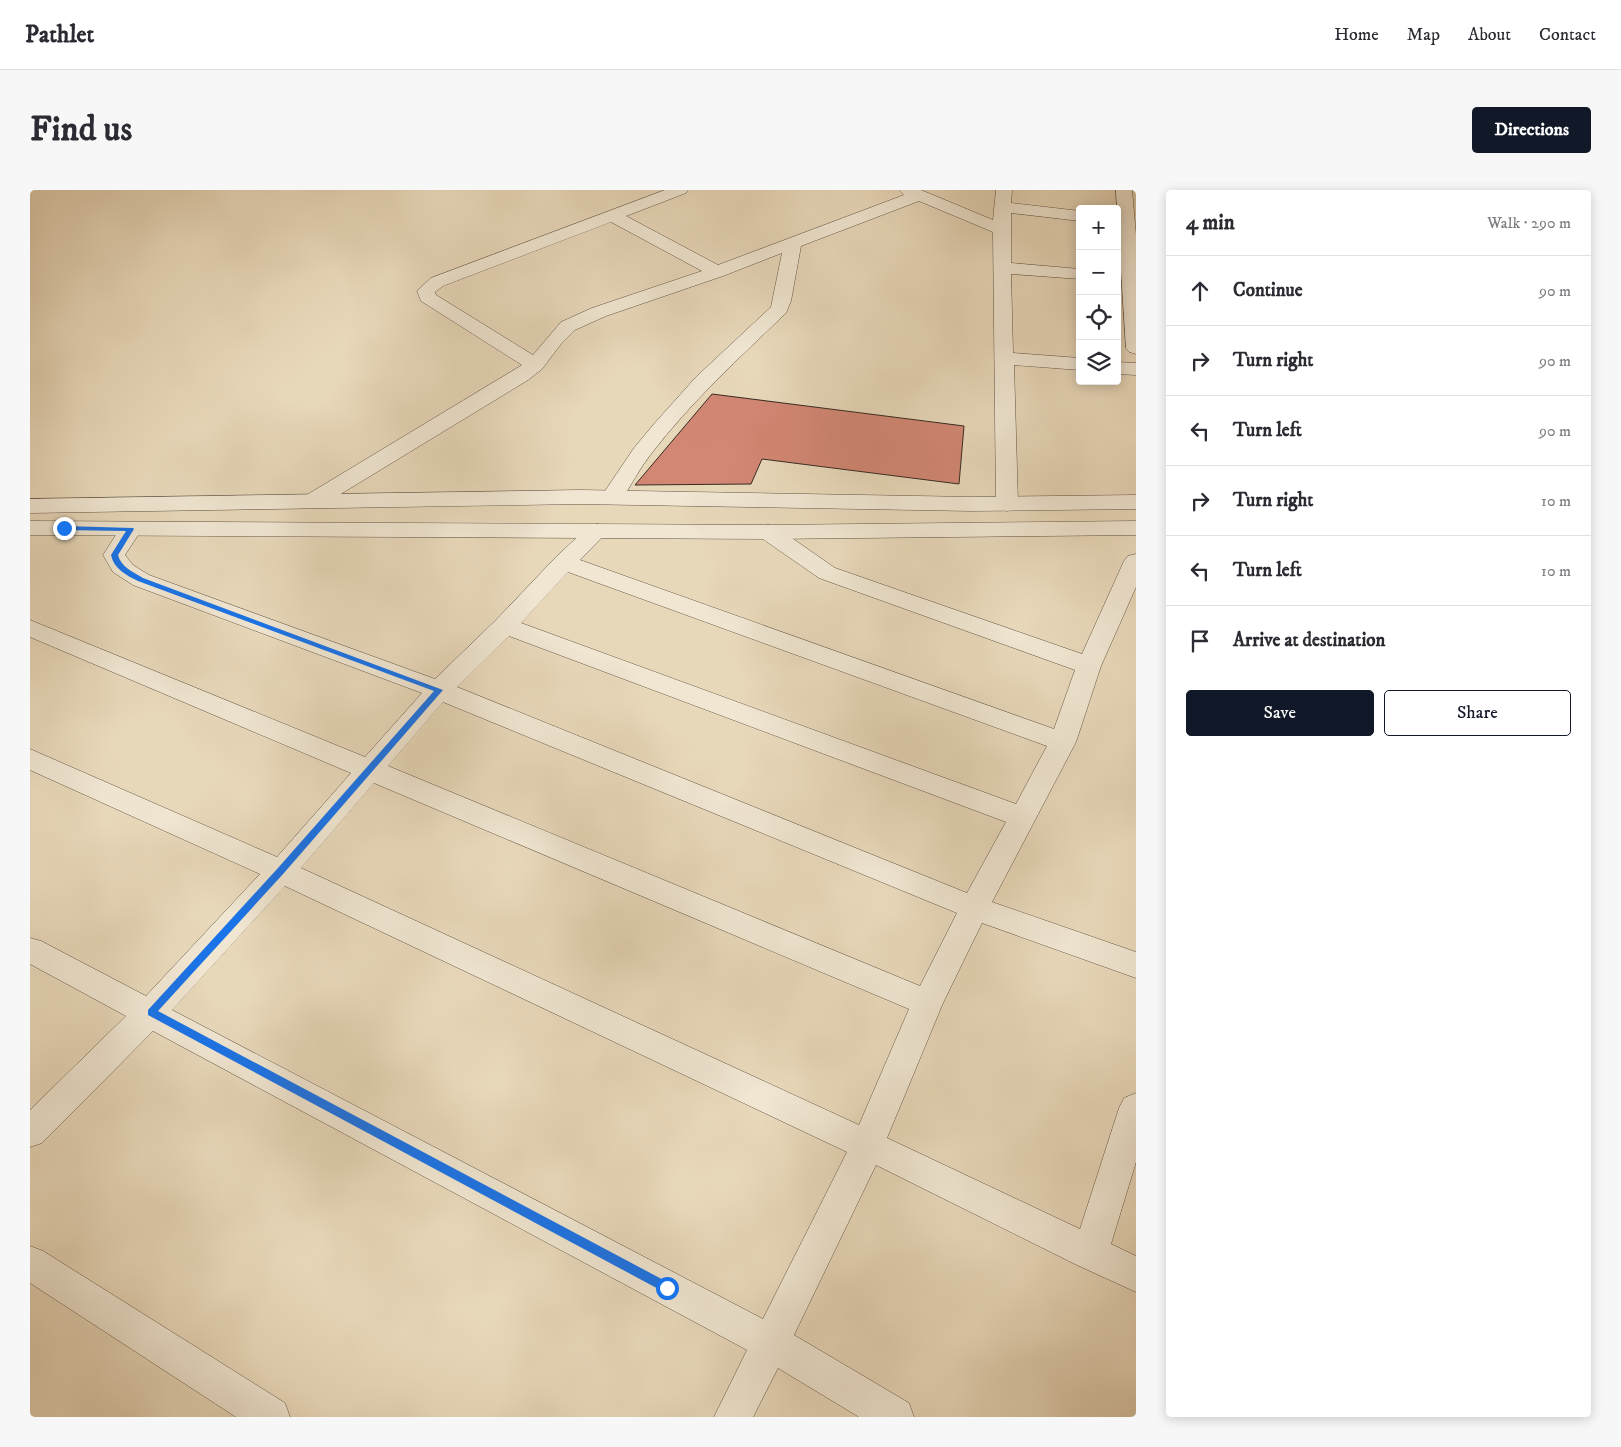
<!DOCTYPE html>
<meta charset="utf-8">
<style>
body{margin:0;font-family:"IM FELL DW Pica",serif;background:#f7f7f7;color:#2b2b33}
.controls{position:absolute;right:15px;top:15px;display:grid;overflow:hidden;border-radius:5px;box-shadow:0 2px 12px #0003}
.controls button{width:45px;height:45px;display:grid;place-items:center;padding:0;border:0;border-bottom:1px solid #e1e1e2;background:#fff;color:#2b2b33;font:25px sans-serif}
.stop{position:absolute;width:15px;height:15px;margin:-11px;border:4px solid #1a73e8;border-radius:50%;background:#fff}
.stop.end{background:#1a73e8;border-color:#fff;box-shadow:0 1px 5px #0008}
.list{margin:0;padding:0;list-style:none}
h2{display:flex;justify-content:space-between;align-items:center;height:65px;margin:0;padding:0 20px;font-size:21px}
h2 small{font-size:16px;font-weight:400;color:#7c7c81}
.list li{display:grid;grid-template-columns:32px 1fr auto;gap:15px;align-items:center;box-sizing:border-box;height:70px;padding:0 20px;border-top:1px solid #e1e1e2}
.list b{display:block;font-size:19px;white-space:nowrap}
.list em{font-size:16px;font-style:normal;color:#7c7c81}
.actions{display:flex;gap:10px;padding:15px 20px}
.actions a{flex:1;padding:11px 0;border:1px solid #111827;border-radius:5px;text-align:center;font-size:18px;color:#111827}
.actions .main{background:#111827;color:#fff}
.icon{flex:none;width:28px;height:28px;fill:none;stroke:currentColor;stroke-width:2;stroke-linecap:round;stroke-linejoin:round}
.map{position:relative;flex:none;width:1106px;height:1227px;overflow:hidden;border-radius:5px}
header{display:flex;align-items:center;gap:30px;box-sizing:border-box;height:70px;padding:0 25px;background:#fff;border-bottom:1px solid #e1e1e2}
header strong{font-size:24px}
nav{display:flex;gap:28px;margin-inline-start:auto;font-size:18px}
.intro{display:flex;align-items:center;justify-content:space-between;box-sizing:border-box;height:120px;padding:0 30px}
h1{margin:0;font-size:35px}
.button{padding:12px 22px;border-radius:5px;background:#111827;color:#fff;font-size:18px;font-weight:700}
main{display:flex;gap:30px;padding:0 30px}
aside{flex:1;background:#fff;border-radius:5px;box-shadow:0 2px 12px #0003}
.map>svg:first-child{display:block}
</style>
<header>
<strong>Pathlet</strong>
<nav><a>Home</a><a>Map</a><a>About</a><a>Contact</a></nav>
</header>
<div class="intro"><h1>Find us</h1><a class="button">Directions</a></div>
<main>
<div class="map">
<svg width="1106" height="1227" viewBox="0 0 1106 1227">
<rect width="100%" height="100%" fill="#e8d8ba"/>
<filter id="stains"><feTurbulence type="fractalNoise" baseFrequency=".004" numOctaves="4"/><feColorMatrix values="0 0 0 0 .2 0 0 0 0 .09 0 0 0 0 .02 0 0 0 .5 -.17"/></filter>
<radialGradient id="worn" r=".72"><stop offset=".6" stop-color="#630" stop-opacity="0"/><stop offset="1" stop-color="#630" stop-opacity=".3"/></radialGradient>
<!-- building -->
<polygon fill="#d28774" stroke="#372a20" points="682,204 934,236 929,294 732,269 721,294 605,295"/>
<g fill="none" stroke-linecap="round" stroke-linejoin="round">
<!-- minor casing -->
<g stroke="#635646" stroke-width="1">
<g id="minor">
<path d="M635 0H658L656 3 596 26 688 75 874 5 869 0H891L963 30 966 0H982L981 13 1050 21V31L981 23V73L1050 79V89L981 84 983 163 1050 168V180L984 175 988 314 985 319 977 321 969 319 966 314 963 42 889 11 771 56 761 111 756 123C709 168 661 212 621 264 609 279 601 296 590 312L582 314 574 312 571 307 604 258 624 234 666 187 741 117 752 63 693 86 576 126 545 140 531 154 512 179 498 190 291 316 283 318 275 316 272 311 275 306 492 175 391 111 387 101 401 88ZM581 32 672 81 562 118 531 132 503 165 406 105 405 102 413 96Z"/>
<polygon points="1086,0 1102,0 1106,45 1106,164 1099,162 1096,158"/>
<polygon points="1087,172 1106,173 1106,185 1087,184"/>
<path d="M101 332 109 334 112 339 95 365 103 375 119 385 405 489 466 430 526 367 559 336 567 334 575 336 578 341 550 370 1024 539 1045 480 789 388 730 347 727 342 730 337 738 335 746 337 805 378 1052 464 1094 371 1098 366 1106 364V397L1071 476 1046 552 962 712 1106 762V788L952 733 913 813 857 948 1050 1039 1089 918 1094 908 1106 903V972L1081 1054 1106 1066V1102L1047 1075 846 975 764 1145 879 1213 884 1227H829L748 1178 723 1227H684L717 1160 123 841 12 953 0 957V920L96 826 0 774V748L11 751 116 806 230 684 0 580V559L247 667 321 583 0 447V430L335 567 392 503 103 395 83 382 73 365 93 334ZM538 382 1017 556 986 614 491 433ZM479 446 976 632 937 703 427 497ZM413 512 927 723 890 796 358 576ZM344 593 879 819 829 935 271 678ZM255 696 817 962 733 1129 142 820Z"/>
<polygon points="0,1056 13,1061 255,1213 260,1227 206,1227 0,1093"/>
</g>
</g>
<!-- tertiary casing -->
<g stroke="#635646" stroke-width="1">
<g id="tertiary">
<polygon points="550,300 942,307 1106,305 1106,319 942,321 550,314 0,323 0,309"/>
<polygon points="0,331 738,335 1106,331 1106,345 738,349 0,345"/>
</g>
</g>
<!-- minor -->
<use href="#minor" fill="#f0e6d2" fill-rule="evenodd"/>
<!-- tertiary -->
<use href="#tertiary" fill="#f0e6d2" fill-rule="evenodd"/>
</g>
<!-- route -->
<path fill="#1a73e8" d="M34 336 103 338 104 339 88 365C91 377 103 382 113 388L413 500 254 683 128 821 641 1094 643 1098 641 1102 637 1103 634 1102 118 825V820L248 678 404 501 108 391C96 385 84 379 81 365L96 341 31 340V337Z"/>
<rect width="100%" height="100%" filter="url(#stains)"/>
<rect width="100%" height="100%" fill="url(#worn)"/>
</svg>
<div class="controls">
<button>+</button>
<button>−</button>
<button><svg class="icon" aria-label="locate" viewBox="0 0 24 24"><circle cx="12" cy="12" r="6"/><path d="M12 2v4M12 18v4M2 12h4M18 12h4"/></svg></button>
<button><svg class="icon" aria-label="layers" viewBox="0 0 24 24"><path d="M12 4l9 5-9 5-9-5zM3 14l9 5 9-5"/></svg></button>
</div>
<div class="stop" style="left:637px;top:1098px"></div>
<div class="stop end" style="left:34px;top:338px"></div>
</div>
<aside>
<h2>4 min<small>Walk · 290 m</small></h2>
<ul class="list">
<li><svg class="icon" aria-label="ahead" viewBox="0 0 24 24"><path d="M12 20V5M6 11l6-6 6 6"/></svg><div><b>Continue</b></div><em>90 m</em></li>
<li><svg class="icon" aria-label="right" viewBox="0 0 24 24"><path d="M7 20v-9h11M14 6l5 5-5 5"/></svg><div><b>Turn right</b></div><em>90 m</em></li>
<li><svg class="icon" aria-label="left" viewBox="0 0 24 24"><path d="M17 20v-9H6M10 6l-5 5 5 5"/></svg><div><b>Turn left</b></div><em>90 m</em></li>
<li><svg class="icon" aria-label="right" viewBox="0 0 24 24"><path d="M7 20v-9h11M14 6l5 5-5 5"/></svg><div><b>Turn right</b></div><em>10 m</em></li>
<li><svg class="icon" aria-label="left" viewBox="0 0 24 24"><path d="M17 20v-9H6M10 6l-5 5 5 5"/></svg><div><b>Turn left</b></div><em>10 m</em></li>
<li><svg class="icon" aria-label="arrive" viewBox="0 0 24 24"><path d="M6 21V4h12l-3 4 3 4H6"/></svg><div><b>Arrive at destination</b></div></li>
</ul>
<div class="actions"><a class="main">Save</a><a>Share</a></div>
</aside>
</main>
